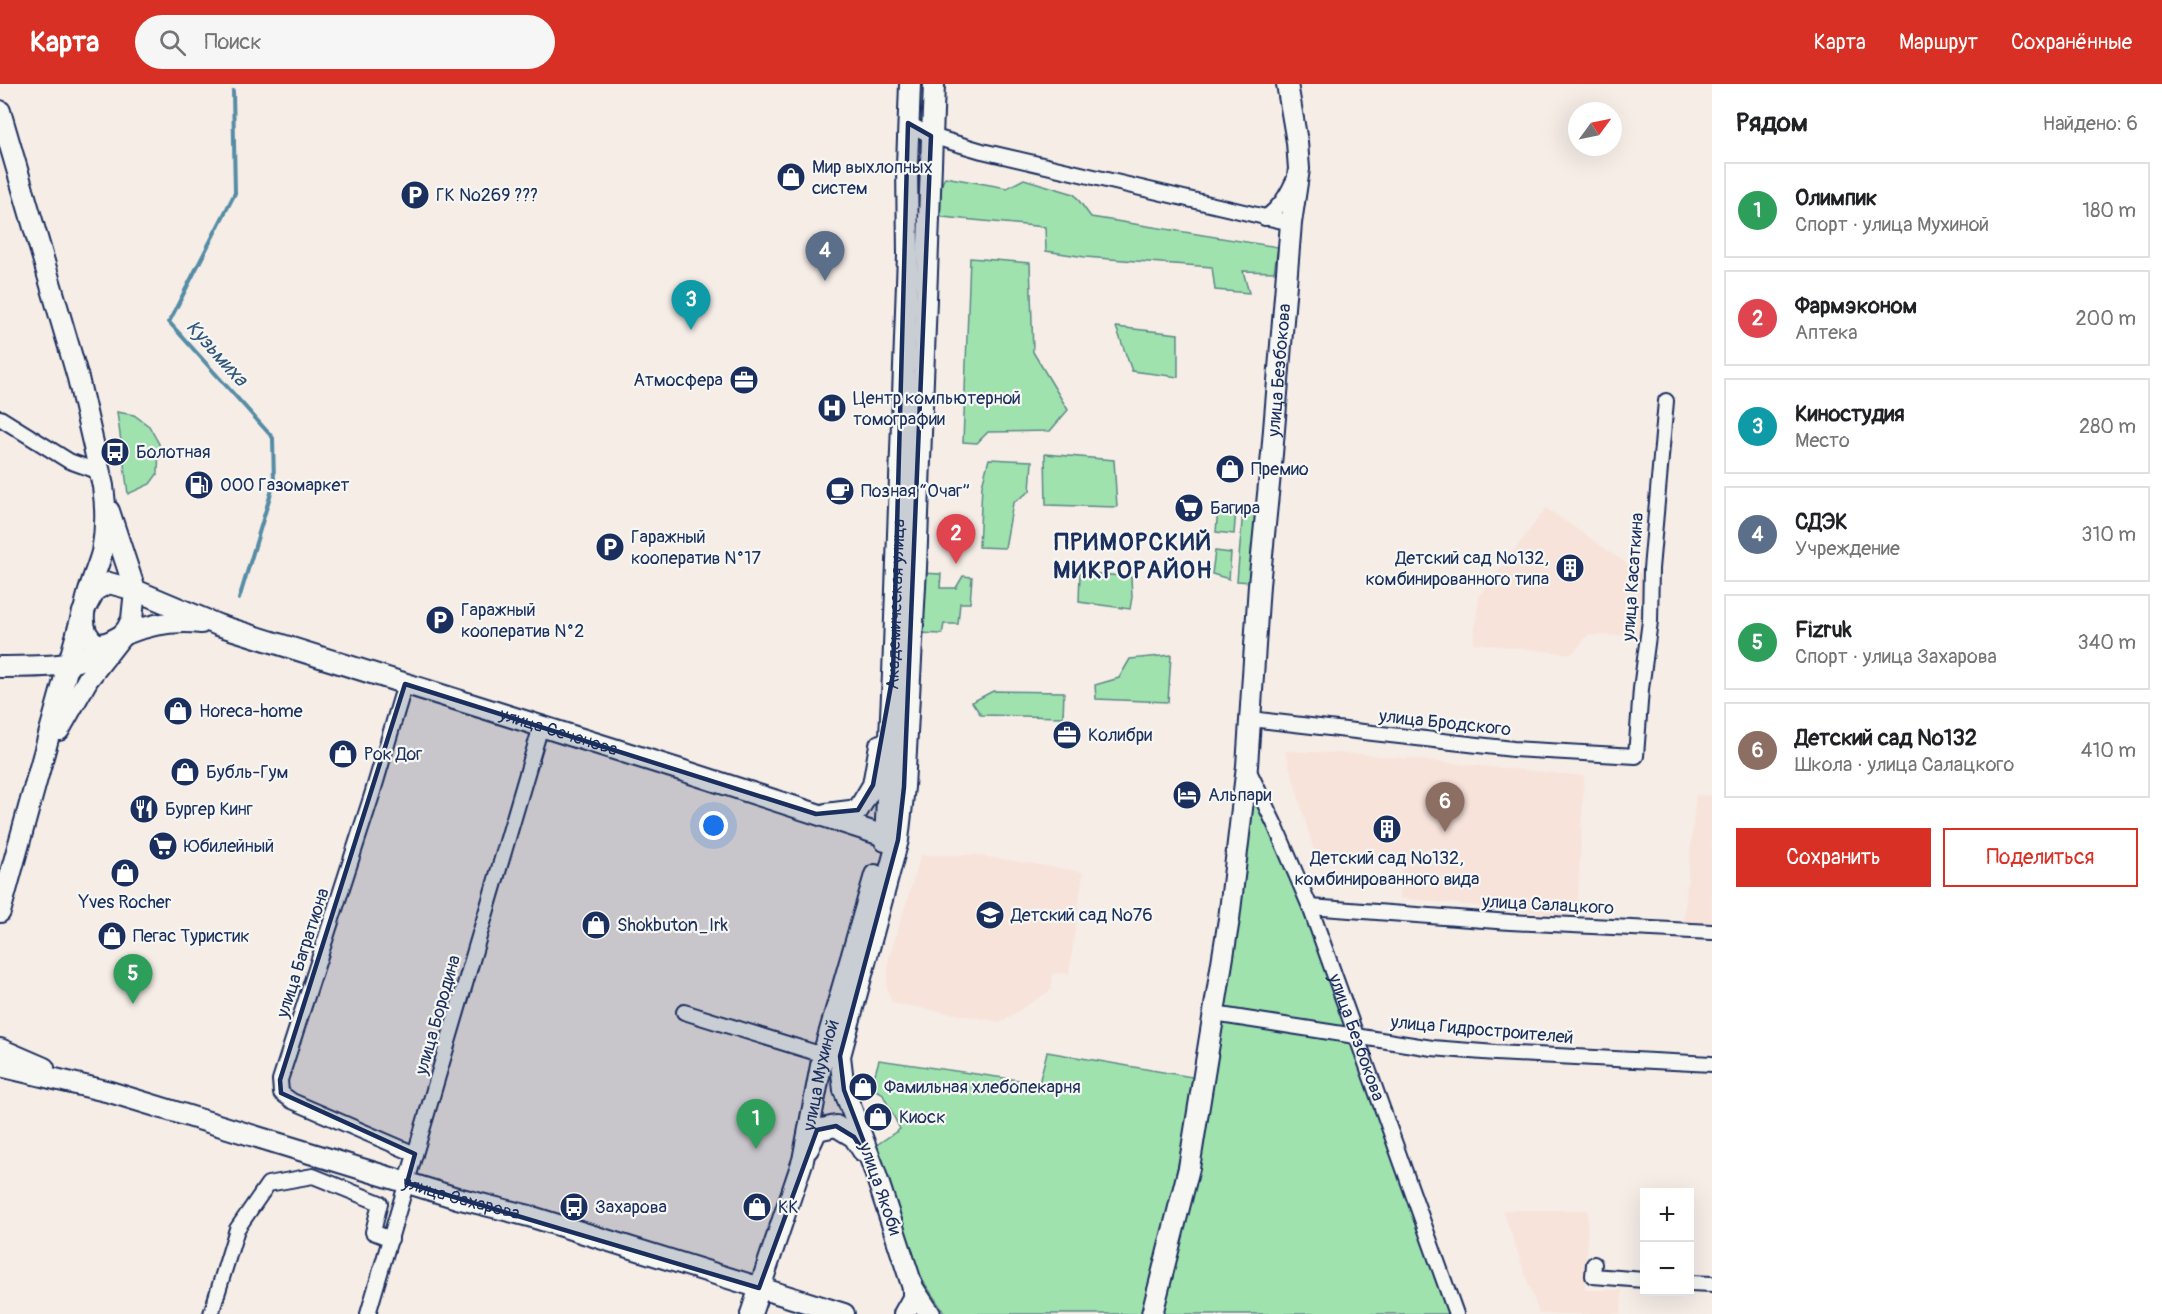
<!DOCTYPE html>
<html lang="ru">
<meta charset="utf-8">
<style>
body{margin:0;font-family:Pangolin,sans-serif;background:#f6f6f6;color:#202124}
.controls{position:absolute;right:18px;bottom:18px;display:grid;overflow:hidden;border-radius:0px;box-shadow:0 6px 24px #0002}
.controls button{width:54px;height:54px;display:grid;place-items:center;padding:0;border:0;border-bottom:2px solid #e0e0e0;background:#fff;color:#202124;font:30px sans-serif}
.compass{position:absolute;left:1568px;top:18px;width:54px;height:54px;border-radius:50%;background:#fff;box-shadow:0 6px 24px #0002;rotate:57deg}
.you{position:absolute;left:714px;top:742px;width:21px;height:21px;margin:-15px;border:4px solid #fff;border-radius:50%;background:#1a73e8;box-shadow:0 0 0 9px #1a73e833}
.badge{display:grid;place-items:center;width:39px;height:39px;border-radius:50%;background:#d93025;color:#fff;font-size:20px;font-weight:700}
.pin{position:absolute;translate:-50% -50px;filter:drop-shadow(0 2px 3px #0008)}
.pin::after{content:'';position:absolute;top:32px;width:21px;height:18px;background:inherit;clip-path:polygon(0 0,100% 0,50% 100%)}
.list{margin:0;padding:0;list-style:none}
h2{display:flex;justify-content:space-between;align-items:center;height:78px;margin:0;padding:0 24px;font-size:26px}
h2 small{font-size:20px;font-weight:400;color:#757577}
.list li{display:grid;grid-template-columns:39px 1fr auto;gap:18px;align-items:center;box-sizing:border-box;height:96px;margin:0 12px 12px;padding:0 12px;border:2px solid #e0e0e0;border-radius:0px}
.list b{display:block;font-size:22px;white-space:nowrap}
.list p{margin:0;font-size:20px;white-space:nowrap;color:#757577}
.list em{font-size:20px;font-style:normal;color:#757577}
.actions{display:flex;gap:12px;padding:18px 24px}
.actions a{flex:1;padding:14px 0;border:2px solid #d93025;border-radius:0px;text-align:center;font-size:21px;color:#d93025}
.actions .main{background:#d93025;color:#fff}
.icon{flex:none;width:33px;height:33px;fill:none;stroke:currentColor;stroke-width:2;stroke-linecap:round;stroke-linejoin:round}
.map{position:relative;flex:none;width:1712px;height:1230px;overflow:hidden}
header{display:flex;align-items:center;gap:36px;box-sizing:border-box;height:84px;padding:0 30px;background:#d93025;color:#fff}
header strong{font-size:28px}
nav{display:flex;gap:33px;margin-inline-start:auto;font-size:21px}
.search{width:420px;height:54px;background:#f6f6f6;display:flex;align-items:center;gap:15px;box-sizing:border-box;padding:0 21px;border-radius:33px;color:#757577;font-size:22px}
main{display:flex}
aside{flex:1;background:#fff}
.map>svg:first-child{display:block}
</style>
<header>
<strong>Карта</strong>
<div class="search"><svg class="icon" aria-label="search" viewBox="0 0 24 24"><circle cx="10" cy="10" r="6"/><path d="M15 15l6 6"/></svg>Поиск</div>
<nav><a>Карта</a><a>Маршрут</a><a>Сохранённые</a></nav>
</header>
<main>
<div class="map">
<svg width="1712" height="1230" viewBox="0 0 1712 1230">
<rect width="100%" height="100%" fill="#f6ede7"/>
<filter id="ink" filterUnits="userSpaceOnUse"><feTurbulence type="fractalNoise" baseFrequency=".0167" numOctaves="2"/><feDisplacementMap in="SourceGraphic" scale="12" xChannelSelector="R" yChannelSelector="G"/><feConvolveMatrix kernelMatrix="1 2 1 2 8 2 1 2 1" color-interpolation-filters="sRGB"/></filter>
<g filter="url(#ink)">
<!-- built -->
<g fill="#f7e3da">
<polygon points="1546,424 1652,497 1646,552 1588,551 1572,570 1473,559 1479,513"/>
<polygon points="1285,667 1359,670 1584,692 1577,833 1400,814 1401,776 1315,770"/>
<polygon points="1696,711 1712,712 1712,856 1682,853"/>
<polygon points="921,771 976,771 1083,788 1069,890 1053,889 1051,906 1001,938 892,919 887,904 889,874"/>
<polygon points="1503,1126 1588,1126 1585,1206 1622,1206 1621,1230 1539,1230"/>
</g>
<!-- green -->
<g fill="#9fe2ae" stroke="#5d8886" stroke-width="1.5">
<polygon points="945,93 1007,104 1024,95 1074,110 1091,133 1278,163 1274,188 1243,187 1249,209 1215,206 1212,183 1085,173 1046,167 1045,143 942,133 933,119"/>
<polygon points="970,174 1030,179 1033,268 1068,326 1050,347 988,348 977,359 963,358"/>
<polygon points="1116,243 1178,250 1178,293 1132,287"/>
<polygon points="117,328 134,331 149,342 159,360 158,389 150,400 128,410"/>
<polygon points="1045,370 1114,376 1117,423 1046,421"/>
<polygon points="989,375 1032,377 1030,407 1013,419 1005,464 979,463 982,401"/>
<polygon points="1218,424 1236,425 1234,450 1216,448"/>
<polygon points="1243,426 1255,426 1251,498 1237,497"/>
<polygon points="1215,467 1231,469 1229,495 1212,490"/>
<polygon points="1080,488 1131,493 1132,513 1130,525 1079,518"/>
<polygon points="920,489 941,490 940,504 956,504 963,492 972,493 970,519 960,519 958,540 944,540 942,550 918,549"/>
<polygon points="1171,571 1168,618 1096,615 1095,601 1119,594 1130,575"/>
<polygon points="993,607 1064,608 1063,633 981,631 972,618"/>
<polygon points="1247,682 1275,741 1457,1230 1152,1230 1189,1084"/>
<polygon points="1047,968 1198,994 1144,1230 945,1230 921,1194 875,1062 900,1045 882,1009 871,1004 879,976 1039,999"/>
</g>
<g fill="none" stroke-linecap="round" stroke-linejoin="round">
<!-- stream -->
<polyline stroke="#548ca5" stroke-width="4" points="233,7 235,109 169,238 273,354 274,399 239,515"/>
<!-- street casing -->
<g stroke="#1b2f5e" stroke-width="18">
<g id="street">
<polyline points="908,39 931,52 982,67 1291,139"/>
<path d="M1265 134C1279 124 1286 113 1293 98"/>
<polyline points="0,334 69,377 100,388"/>
<polyline points="405,600 372,711 280,996 281,1009 292,1017 415,1070"/>
<polyline points="1250,635 1513,665 1636,672 1641,605 1650,537 1651,485 1666,317"/>
<path id="s1" d="M1247 683 1275 741 1310 823 1456 1230"/>
<polyline points="1310,823 1510,838 1712,848"/>
<polyline points="684,928 823,971"/>
<polyline points="1214,930 1432,964 1496,969 1712,980"/>
<polyline points="1594,1180 1593,1192 1644,1196"/>
<polyline points="1690,1199 1712,1200"/>
<polyline points="211,1230 237,1145 268,1100 313,1092 380,1119 373,1148 391,1155"/>
<polyline points="368,1230 541,642"/>
</g>
</g>
<!-- secondary casing -->
<g stroke="#1b2f5e" stroke-width="24">
<g id="secondary">
<path d="M0 27 78 294 103 402C106 423 106 447 102 468 96 493 66 546 99 561L112 557"/>
<path d="M0 583C21 582 49 584 70 579 90 575 105 558 123 551 147 541 175 536 201 539"/>
<polyline points="59,646 88,595 127,545 132,535 135,506 109,427"/>
<polyline points="826,730 858,726 873,701 880,661"/>
<path id="s2" d="M885 757 893 590 908 171 907 81 910 0"/>
<path id="s3" d="M0 828 83 528 95 506 109 499 135 506 218 541 681 686 897 756"/>
<polyline points="0,965 44,984"/>
<path id="s4" d="M0 982 110 1008 457 1114 529 1132 844 1230"/>
<polyline points="808,1065 817,1046 836,1042 854,1053 863,1067"/>
<path id="s5" d="M751 1230 803 1076 823 971 875 791"/>
<polyline points="904,1230 913,1214 913,1204"/>
<polyline points="930,1230 913,1204 873,1082 844,1006 840,972 898,756 904,703 916,484 934,0"/>
<path id="s6" d="M1152 1230 1189 1084 1229 835 1247 682 1259 501 1272 370 1291 139 1299 85 1297 58 1287 0"/>
</g>
</g>
<!-- street -->
<use href="#street" stroke="#f6f6f2" stroke-width="14"/>
<!-- secondary -->
<use href="#secondary" stroke="#f6f6f2" stroke-width="20"/>
</g>
</g>
<!-- marked area -->
<path fill="#1b2f5e" fill-opacity="0.2" stroke="#1b2f5e" stroke-width="4.5" stroke-linejoin="round" d="M908 39 931 52 904 703 898 756 840 972 844 1006 873 1082 854 1053 836 1042 817 1046 759 1204 407 1099 415 1070 281 1009 280 996 405 600 816 730 858 726 873 701 893 590Z"/>
<!-- icons -->
<defs>
<g id="shop-disc" transform="scale(1.5)"><circle r="9.5" fill="#1b2f5e" stroke="#f6f6f2"/><path d="M-5-2.5h2.3a2.7 3.5 0 0 1 5.4 0H5L5.5 6h-11ZM-1.5-2.5h3a1.5 2.3 0 0 0-3 0Z" fill="#fff"/></g>
<g id="parking-disc" transform="scale(1.5)"><circle r="9.5" fill="#1b2f5e" stroke="#f6f6f2"/><path d="M-3.5-5.5H1a3.5 3.5 0 0 1 0 7H-1V5.5H-3.5ZM-1-3.4V-.6H.8a1.4 1.4 0 0 0 0-2.8Z" fill="#fff"/></g>
<g id="office-disc" transform="scale(1.5)"><circle r="9.5" fill="#1b2f5e" stroke="#f6f6f2"/><path d="M-6-3h4V-5.5h4V-3h4V5H-6ZM-1-4.5V-3h2v-1.5ZM-6 0V1H6V0Z" fill="#fff"/></g>
<g id="hospital-disc" transform="scale(1.5)"><circle r="9.5" fill="#1b2f5e" stroke="#f6f6f2"/><path d="M-5-5h3v3.5h4V-5h3V5h-3V1.5h-4V5h-3Z" fill="#fff"/></g>
<g id="bus-disc" transform="scale(1.5)"><circle r="9.5" fill="#1b2f5e" stroke="#f6f6f2"/><path d="M-5-6H5V4H4V6H2V4H-2V6H-4V4H-5ZM-3.5-4V0h7V-4ZM-3.5 1.2v1.5H-2V1.2ZM2 1.2v1.5H3.5V1.2Z" fill="#fff"/></g>
<g id="fuel-disc" transform="scale(1.5)"><circle r="9.5" fill="#1b2f5e" stroke="#f6f6f2"/><path d="M-5.5-6h7V0h2V4h1.3V-2.5L3-4.5l.8-.8L6-3V5H2.5V1h-1V6h-7ZM-4.2-4.7v3.2H.2V-4.7Z" fill="#fff"/></g>
<g id="cafe-disc" transform="scale(1.5)"><circle r="9.5" fill="#1b2f5e" stroke="#f6f6f2"/><path d="M-5.5-4.5H6V0H3Q3 3.5 0 3.5H-2.5Q-5.5 3.5-5.5 0ZM3-3.2v2h1.7v-2ZM-6 4.5H4V6H-6Z" fill="#fff"/></g>
<g id="supermarket-disc" transform="scale(1.5)"><circle r="9.5" fill="#1b2f5e" stroke="#f6f6f2"/><path d="M-6-5.5h2.5l.6 2H6L4.5 2H-2.5L-4.4-4H-6ZM-1.5 3.2a1.3 1.3 0 1 0 .1 0ZM3 3.2a1.3 1.3 0 1 0 .1 0Z" fill="#fff"/></g>
<g id="building-disc" transform="scale(1.5)"><circle r="9.5" fill="#1b2f5e" stroke="#f6f6f2"/><path d="M-4-6H4V6H1V3H-1V6H-4ZM-2.5-4.3h1.7v1.8h-1.7ZM.8-4.3h1.7v1.8H.8ZM-2.5-1h1.7V.8h-1.7ZM.8-1h1.7V.8H.8Z" fill="#fff"/></g>
<g id="hotel-disc" transform="scale(1.5)"><circle r="9.5" fill="#1b2f5e" stroke="#f6f6f2"/><path d="M-6-4.5h1.5V1H6V5H4.5V3h-9V5H-6ZM-4 0a1.8 1.8 0 1 1 3.6 0ZM.5 0V-2.5h3Q6-2.5 6 0Z" fill="#fff"/></g>
<g id="restaurant-disc" transform="scale(1.5)"><circle r="9.5" fill="#1b2f5e" stroke="#f6f6f2"/><path d="M-5-6h1v4h1v-4h1v4h1v-4h1v5L-1.5 .5V6h-2V.5L-5-1ZM5-6V6H3V1.5H1.5Q1.5-4 5-6Z" fill="#fff"/></g>
<g id="school-disc" transform="scale(1.5)"><circle r="9.5" fill="#1b2f5e" stroke="#f6f6f2"/><path d="M0-5L7-2L0 1L-7-2ZM-4 1L0 2.5L4 1V4Q0 6-4 4Z" fill="#fff"/></g>
</defs>
<g fill-rule="evenodd">
<use href="#shop-disc" x="791" y="93"/>
<use href="#parking-disc" x="415" y="111"/>
<use href="#office-disc" x="744" y="296"/>
<use href="#hospital-disc" x="832" y="324"/>
<use href="#bus-disc" x="115" y="368"/>
<use href="#shop-disc" x="1230" y="385"/>
<use href="#fuel-disc" x="199" y="401"/>
<use href="#cafe-disc" x="840" y="407"/>
<use href="#supermarket-disc" x="1189" y="424"/>
<use href="#parking-disc" x="610" y="463"/>
<use href="#building-disc" x="1570" y="484"/>
<use href="#parking-disc" x="440" y="536"/>
<use href="#shop-disc" x="178" y="627"/>
<use href="#office-disc" x="1067" y="651"/>
<use href="#shop-disc" x="343" y="670"/>
<use href="#shop-disc" x="185" y="688"/>
<use href="#hotel-disc" x="1187" y="711"/>
<use href="#restaurant-disc" x="144" y="725"/>
<use href="#building-disc" x="1387" y="745"/>
<use href="#supermarket-disc" x="163" y="762"/>
<use href="#shop-disc" x="125" y="789"/>
<use href="#school-disc" x="990" y="831"/>
<use href="#shop-disc" x="596" y="841"/>
<use href="#shop-disc" x="112" y="852"/>
<use href="#shop-disc" x="863" y="1003"/>
<use href="#shop-disc" x="878" y="1033"/>
<use href="#bus-disc" x="574" y="1123"/>
<use href="#shop-disc" x="757" y="1123"/>
</g>
<g text-anchor="middle" dominant-baseline="central" stroke-width="4.5" stroke-linejoin="round" paint-order="stroke">
<!-- poi labels -->
<g font-size="18" fill="#1b2f5e" stroke="#f6f6f2" text-anchor="start">
<text x="812" y="83">Мир выхлопных<tspan x="812" dy="21">систем</tspan></text>
<text x="436" y="111">ГК №269 ???</text>
<text x="723" y="296" text-anchor="end">Атмосфера</text>
<text x="853" y="314">Центр компьютерной<tspan x="853" dy="21">томографии</tspan></text>
<text x="136" y="368">Болотная</text>
<text x="1251" y="385">Премио</text>
<text x="220" y="401">ООО Газомаркет</text>
<text x="861" y="407">Позная “Очаг”</text>
<text x="1210" y="424">Багира</text>
<text x="631" y="453">Гаражный<tspan x="631" dy="21">кооператив N°17</tspan></text>
<text x="1549" y="474" text-anchor="end">Детский сад №132,<tspan x="1549" dy="21">комбинированного типа</tspan></text>
<text x="461" y="526">Гаражный<tspan x="461" dy="21">кооператив N°2</tspan></text>
<text x="199" y="627">Horeca-home</text>
<text x="1088" y="651">Колибри</text>
<text x="364" y="670">Рок Дог</text>
<text x="206" y="688">Бубль-Гум</text>
<text x="1208" y="711">Альпари</text>
<text x="165" y="725">Бургер Кинг</text>
<text x="184" y="762">Юбилейный</text>
<text x="1387" y="774" text-anchor="middle">Детский сад №132,<tspan x="1387" dy="21">комбинированного вида</tspan></text>
<text x="125" y="818" text-anchor="middle">Yves Rocher</text>
<text x="1011" y="831">Детский сад №76</text>
<text x="617" y="841">Shokbuton_Irk</text>
<text x="133" y="852">Пегас Туристик</text>
<text x="884" y="1003">Фамильная хлебопекарня</text>
<text x="899" y="1033">Киоск</text>
<text x="595" y="1123">Захарова</text>
<text x="778" y="1123">КК</text>
</g>
<!-- street labels -->
<g font-size="18" fill="#1b2f5e" stroke="#f6f6f2">
<text stroke="none"><textPath href="#s6" startOffset="954">улица Безбокова</textPath></text>
<text transform="translate(1633 493) rotate(-86)">улица Касаткина</text>
<text stroke="none"><textPath href="#s2" startOffset="237">Академическая улица</textPath></text>
<text transform="translate(1445 639) rotate(6)">улица Бродского</text>
<text stroke="none"><textPath href="#s3" startOffset="826">улица Сеченова</textPath></text>
<text transform="translate(1548 821) rotate(3)">улица Салацкого</text>
<text transform="translate(303 869) rotate(-72)">улица Багратиона</text>
<text transform="translate(438 931) rotate(-74)">улица Бородина</text>
<text transform="translate(1482 946) rotate(5)">улица Гидростроителей</text>
<text stroke="none"><textPath href="#s1" startOffset="292">улица Безбокова</textPath></text>
<text stroke="none"><textPath href="#s5" startOffset="249">улица Мухиной</textPath></text>
<text transform="translate(880 1105) rotate(71)">улица Якоби</text>
<text stroke="none"><textPath href="#s4" startOffset="480">улица Захарова</textPath></text>
</g>
<!-- water labels -->
<g font-size="20" font-style="italic" fill="#33567c" stroke="#f6f6f2">
<text transform="translate(217 269) rotate(48)">Кузьмиха</text>
</g>
<!-- district labels -->
<g font-size="24" font-weight="bold" letter-spacing="1.5" fill="#1b2f5e" stroke="#f6f6f2">
<text x="1133" y="458">ПРИМОРСКИЙ<tspan x="1133" dy="28">МИКРОРАЙОН</tspan></text>
</g>
</g>
</svg>
<div class="controls">
<button>+</button>
<button>−</button>
</div>
<svg class="compass" viewBox="-18 -18 36 36"><path d="M0-13l5 13h-10z" fill="#e53935"/><path d="M0 13l5-13h-10z" fill="#757577"/></svg>
<div class="you"></div>
<div class="pin badge" style="left:756px;top:1065px;background:#2e9e5b">1</div>
<div class="pin badge" style="left:956px;top:480px;background:#e0444e">2</div>
<div class="pin badge" style="left:691px;top:246px;background:#0f9aa8">3</div>
<div class="pin badge" style="left:825px;top:197px;background:#5c6f8a">4</div>
<div class="pin badge" style="left:133px;top:920px;background:#2e9e5b">5</div>
<div class="pin badge" style="left:1445px;top:748px;background:#8d6e63">6</div>
</div>
<aside>
<h2>Рядом<small>Найдено: 6</small></h2>
<ul class="list">
<li><span class="badge" style="background:#2e9e5b">1</span><div><b>Олимпик</b><p>Спорт · улица Мухиной</p></div><em>180 m</em></li>
<li><span class="badge" style="background:#e0444e">2</span><div><b>Фармэконом</b><p>Аптека</p></div><em>200 m</em></li>
<li><span class="badge" style="background:#0f9aa8">3</span><div><b>Киностудия</b><p>Место</p></div><em>280 m</em></li>
<li><span class="badge" style="background:#5c6f8a">4</span><div><b>СДЭК</b><p>Учреждение</p></div><em>310 m</em></li>
<li><span class="badge" style="background:#2e9e5b">5</span><div><b>Fizruk</b><p>Спорт · улица Захарова</p></div><em>340 m</em></li>
<li><span class="badge" style="background:#8d6e63">6</span><div><b>Детский сад №132</b><p>Школа · улица Салацкого</p></div><em>410 m</em></li>
</ul>
<div class="actions"><a class="main">Сохранить</a><a>Поделиться</a></div>
</aside>
</main>
